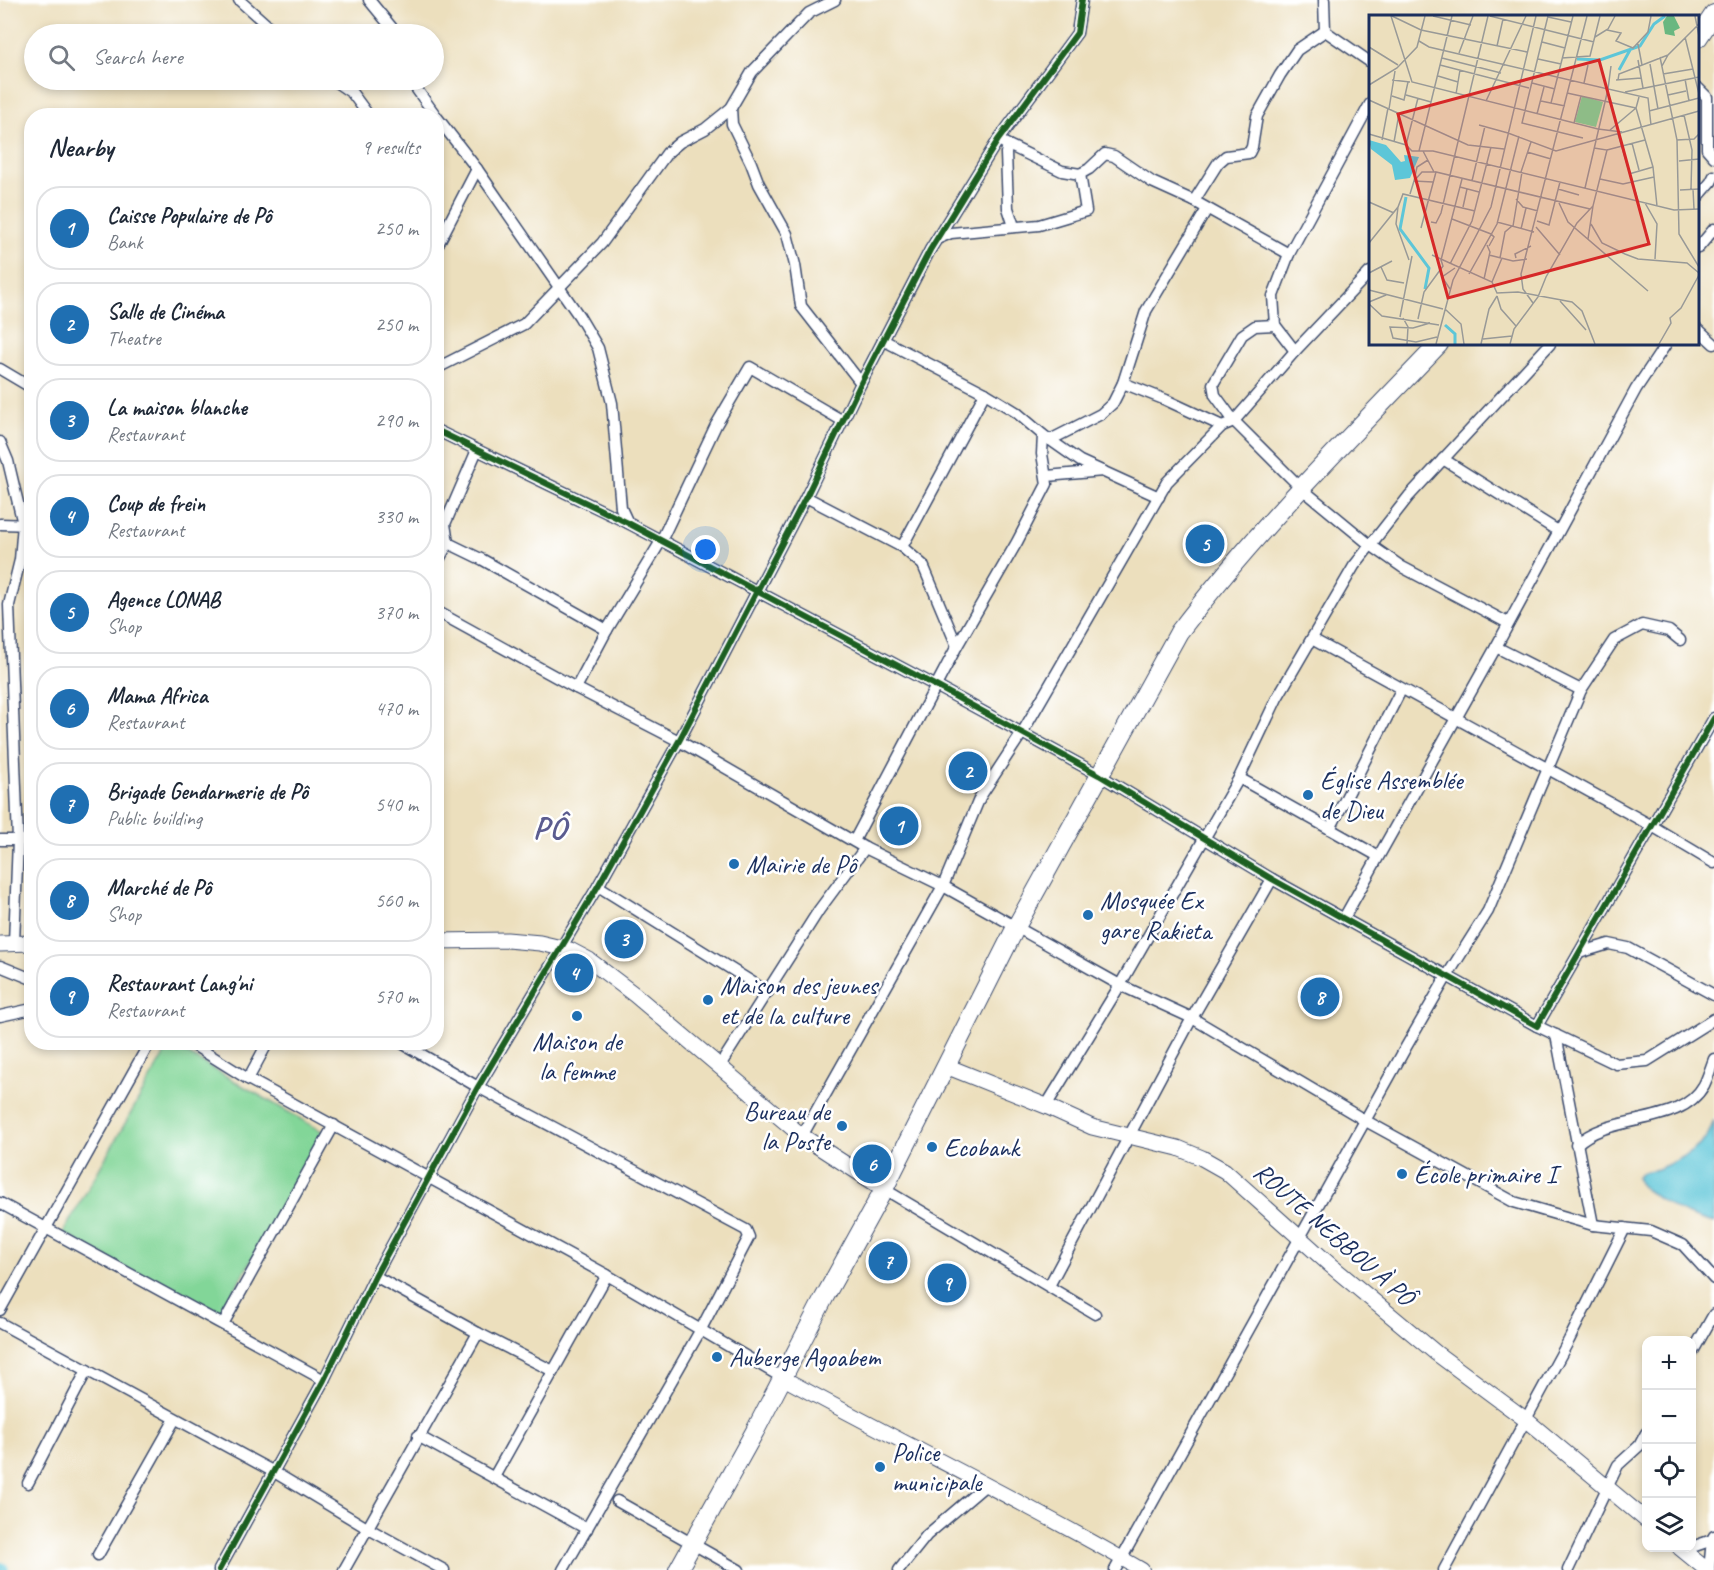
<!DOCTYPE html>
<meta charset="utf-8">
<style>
body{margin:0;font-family:Caveat,sans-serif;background:#f2f2f3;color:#1f2937}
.controls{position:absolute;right:18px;bottom:18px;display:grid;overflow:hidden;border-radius:12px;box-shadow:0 3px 9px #0003}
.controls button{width:54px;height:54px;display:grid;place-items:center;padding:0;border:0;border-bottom:2px solid #e0e1e3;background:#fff;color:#1f2937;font:30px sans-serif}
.you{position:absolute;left:706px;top:550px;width:21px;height:21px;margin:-15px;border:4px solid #fff;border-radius:50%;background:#1a73e8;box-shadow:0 0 0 9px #1a73e833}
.badge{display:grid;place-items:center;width:39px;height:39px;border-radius:50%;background:#1f6fb2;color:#fff;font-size:20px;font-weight:700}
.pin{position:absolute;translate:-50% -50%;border:3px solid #fff;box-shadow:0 2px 6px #0006}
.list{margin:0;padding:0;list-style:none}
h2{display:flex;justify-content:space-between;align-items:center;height:78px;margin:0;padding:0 24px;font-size:26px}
h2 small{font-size:20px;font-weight:400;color:#747a83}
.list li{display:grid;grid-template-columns:39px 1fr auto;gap:18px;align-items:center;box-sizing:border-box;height:84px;margin:0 12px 12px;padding:0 12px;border:2px solid #e0e1e3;border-radius:24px}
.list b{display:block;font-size:22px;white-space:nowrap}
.list p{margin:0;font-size:20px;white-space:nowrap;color:#747a83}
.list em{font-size:20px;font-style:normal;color:#747a83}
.icon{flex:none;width:33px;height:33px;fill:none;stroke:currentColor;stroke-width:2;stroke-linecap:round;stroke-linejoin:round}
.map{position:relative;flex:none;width:1714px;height:1570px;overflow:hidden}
.search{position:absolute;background:#fff;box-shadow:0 3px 9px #0003;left:24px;top:24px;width:420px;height:66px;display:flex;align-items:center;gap:15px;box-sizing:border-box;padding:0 21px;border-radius:33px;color:#747a83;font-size:22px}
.panel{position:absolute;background:#fff;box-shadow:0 3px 9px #0003;left:24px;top:108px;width:420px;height:942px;border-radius:24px}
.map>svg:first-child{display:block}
</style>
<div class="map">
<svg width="1714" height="1570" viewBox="0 0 1714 1570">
<rect width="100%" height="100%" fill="#fff"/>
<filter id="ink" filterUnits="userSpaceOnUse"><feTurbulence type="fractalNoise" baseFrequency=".0167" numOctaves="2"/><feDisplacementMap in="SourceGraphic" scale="12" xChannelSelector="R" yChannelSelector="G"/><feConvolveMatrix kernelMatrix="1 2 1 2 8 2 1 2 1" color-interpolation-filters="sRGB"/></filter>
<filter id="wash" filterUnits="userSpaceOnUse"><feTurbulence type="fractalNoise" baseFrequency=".008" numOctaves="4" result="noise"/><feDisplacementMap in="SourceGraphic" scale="24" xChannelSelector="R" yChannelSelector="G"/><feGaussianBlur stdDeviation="1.35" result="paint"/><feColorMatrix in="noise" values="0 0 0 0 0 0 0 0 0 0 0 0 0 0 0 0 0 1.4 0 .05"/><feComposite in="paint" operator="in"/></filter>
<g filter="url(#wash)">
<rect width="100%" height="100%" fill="#ecdfbd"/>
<!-- green -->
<polygon fill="#82d698" stroke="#4e827b" stroke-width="1.5" points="170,1044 325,1133 217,1320 63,1233"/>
<!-- water -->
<path fill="#5dc6d8" stroke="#3c7a9b" stroke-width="1.5" d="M1714 1120V1223C1691 1217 1676 1211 1657 1197 1647 1191 1641 1188 1636 1178 1642 1170 1647 1172 1657 1169 1673 1163 1695 1152 1706 1138 1710 1133 1712 1125 1714 1120Z"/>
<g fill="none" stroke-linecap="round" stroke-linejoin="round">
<!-- river -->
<polyline stroke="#5dc6d8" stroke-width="16" points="0,1570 1,1570"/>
</g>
</g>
<g filter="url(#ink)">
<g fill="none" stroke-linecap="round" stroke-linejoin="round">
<!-- minor casing -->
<g stroke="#3a496c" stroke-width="13">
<g id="minor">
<polyline points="239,0 277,34"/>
<polyline points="369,0 397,34"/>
<polyline points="1324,0 1325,31 1370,62"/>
<polyline points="333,80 352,93 369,116"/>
<polyline points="410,80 436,116"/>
<polyline points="1698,88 1707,97 1707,149 1714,157"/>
<polyline points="731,108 732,124 751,163 759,184 787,234 795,265 801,306 861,383"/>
<polyline points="436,116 477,169 579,316 598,348 612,403 621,508 628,523"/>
<polyline points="998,140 1062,171 1080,174 1089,169 1105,154 1114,156 1152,182 1194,201 1289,254"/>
<polyline points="1008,145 1006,153 1008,208 1014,226"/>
<polyline points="1698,197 1711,182 1714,176"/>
<polyline points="1194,201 1218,163 1226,156 1249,153 1252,147 1257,116 1280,75 1297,50 1325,31"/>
<polyline points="937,239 951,233 1039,225 1086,211 1080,174"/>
<polyline points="436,248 477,169"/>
<polyline points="1698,248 1714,229"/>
<polyline points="1275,325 1255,326 1242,335 1213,384 1215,395 1234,421 1301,488 1369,544 1402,567 1508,623"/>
<polyline points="1698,329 1714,344"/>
<polyline points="883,340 985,393 1016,412 1043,435 1080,461 1159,497"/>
<polyline points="1295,351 1275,325 1273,296 1289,254 1370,104"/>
<polyline points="0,369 32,388"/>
<polyline points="436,371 441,366 524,324 602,243 667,153 680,142 705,129 731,108 752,72 809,13 835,0"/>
<polyline points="1123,383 1166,400 1222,426"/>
<polyline points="436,430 628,523 936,686 1099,775 1272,879 1537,1026 1714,718"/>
<polyline points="1050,440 1101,414 1113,403 1123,383 1146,311 1207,209"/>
<polyline points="0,442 8,461 23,524 20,560 9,605 18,840 14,943"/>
<polyline points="1443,459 1558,531"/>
<polyline points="1047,476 1103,471"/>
<polyline points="806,497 902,547 923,565 957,646"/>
<polyline points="0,524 32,525"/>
<polyline points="448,543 483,560 607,630"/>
<polyline points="902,547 985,393"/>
<polyline points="436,565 448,543 445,524 477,450"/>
<polyline points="436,611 576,688 679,741 865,848 943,886 1120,985 1192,1018 1366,1121 1514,1202 1593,1225 1651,1231 1683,1245 1714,1279"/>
<polyline points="1312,639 1652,826 1714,863"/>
<polyline points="1496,647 1581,690"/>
<polyline points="576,688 607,630 661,541 716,425 750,367 843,421"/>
<polyline points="1239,778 1378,856"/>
<polyline points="1330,829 1401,690"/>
<polyline points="0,840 32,840"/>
<polyline points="854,841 957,646 1017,542 1047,484 1042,454 1043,435"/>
<polyline points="598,886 768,992"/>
<polyline points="1344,918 1496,647 1636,389 1666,344"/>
<polyline points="1579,953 1609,944 1628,948 1714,995"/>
<polyline points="0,966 32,979"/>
<polyline points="0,1016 32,1009"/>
<polyline points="1537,1026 1616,1064 1647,1061 1714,1019"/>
<polyline points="1556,1035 1593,1225"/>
<polyline points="189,1042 248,1079 607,1275 783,1378"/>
<polyline points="400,1042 478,1087 746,1230 749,1237 700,1331 563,1570"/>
<polyline points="719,1067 819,910 865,848"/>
<polyline points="248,1079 268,1042"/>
<polyline points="1046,1106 1120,985 1239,778 1277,698 1354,566 1409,496 1550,344"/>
<polyline points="802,1136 943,886 980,797 1022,733 1167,482 1222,426 1234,421 1295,351 1370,272"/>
<path d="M1576 1145C1610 1112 1680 1128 1704 1085 1708 1077 1711 1067 1714 1059"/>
<polyline points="884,1189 1095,1314"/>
<polyline points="0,1203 324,1380"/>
<polyline points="375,1276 478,1333 553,1371"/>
<polyline points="1049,1286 1192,1018 1272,879"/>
<polyline points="0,1310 150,1042"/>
<polyline points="0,1323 274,1472 367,1528 444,1570"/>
<polyline points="223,1324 334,1125"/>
<polyline points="1692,1353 1714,1314"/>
<polyline points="418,1436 587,1529"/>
<polyline points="494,1477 607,1275"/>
<polyline points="28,1483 87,1370"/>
<polyline points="617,1501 739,1570"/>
<polyline points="1692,1547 1712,1540"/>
<polyline points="98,1555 175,1419"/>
<polyline points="219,1570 324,1380 375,1276 478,1087 598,886 679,741 806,497 861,383 930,250 998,140 1077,33 1082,0"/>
<polyline points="344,1570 478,1333"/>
<polyline points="899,1570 927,1535 987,1484"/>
<polyline points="1115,1570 1406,1047 1447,976 1488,911 1581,690 1614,640 1642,625 1669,631 1680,640"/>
<polyline points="1444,1570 1569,1340 1625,1228"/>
<polyline points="1568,1570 1618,1465 1639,1446 1646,1433"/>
<polyline points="1709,1570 1712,1540 1714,1536"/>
</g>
</g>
<!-- tertiary casing -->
<g stroke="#3a496c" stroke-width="16">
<path id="tertiary" d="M783 1378C902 1443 1025 1502 1142 1570"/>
</g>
<!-- secondary casing -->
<g stroke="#3a496c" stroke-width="17">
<g id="secondary">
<polyline points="436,941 507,940 540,943 570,950 589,960 635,995 802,1136 884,1189"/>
<polyline points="0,944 32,943"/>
<polyline points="946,1066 1046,1106 1092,1127 1178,1148 1202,1158 1225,1171 1329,1264 1436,1353 1525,1419 1646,1520"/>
<polyline points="1680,1548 1707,1570"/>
</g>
</g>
<!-- trunk casing -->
<g stroke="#3a496c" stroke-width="20">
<g id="trunk">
<polyline points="1698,38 1714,14"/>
<path d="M678 1570 755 1431 824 1298 884 1189 1016 927 1179 632C1257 529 1350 437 1439 344"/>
</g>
</g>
<!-- minor -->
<use href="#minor" stroke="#fff" stroke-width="10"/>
<!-- tertiary -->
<use href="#tertiary" stroke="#fff" stroke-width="14"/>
<!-- secondary -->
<use href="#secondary" stroke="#fff" stroke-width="15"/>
<!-- trunk -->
<use href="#trunk" stroke="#fff" stroke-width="18"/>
<!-- cycleway casing -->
<g stroke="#fff" stroke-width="10">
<g id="cycleway">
<polyline points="436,430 628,523 936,686 1099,775 1272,879 1537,1026 1714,718"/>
<polyline points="219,1570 324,1380 375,1276 478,1087 598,886 679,741 806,497 861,383 930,250 998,140 1077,33 1082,0"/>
</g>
</g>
<!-- cycleway -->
<use href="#cycleway" stroke="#1b5e20" stroke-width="6"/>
</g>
</g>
<!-- markers -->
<g fill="#1f6fb2" stroke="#fff" stroke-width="2">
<circle cx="1308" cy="795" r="6"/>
<circle cx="734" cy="864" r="6"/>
<circle cx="1088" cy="915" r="6"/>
<circle cx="708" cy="1000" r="6"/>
<circle cx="577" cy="1016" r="6"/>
<circle cx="842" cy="1126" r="6"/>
<circle cx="932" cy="1147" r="6"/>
<circle cx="1402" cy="1174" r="6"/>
<circle cx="717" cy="1357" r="6"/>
<circle cx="880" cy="1467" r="6"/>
</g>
<g text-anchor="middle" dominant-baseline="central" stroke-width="5" stroke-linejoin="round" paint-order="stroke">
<!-- poi labels -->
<g font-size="26" fill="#1b2f5e" stroke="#fff" text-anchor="start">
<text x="1320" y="780">Église Assemblée<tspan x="1320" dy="30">de Dieu</tspan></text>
<text x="746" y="864">Mairie de Pô</text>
<text x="1100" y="900">Mosquée Ex<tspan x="1100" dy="30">gare Rakieta</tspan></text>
<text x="720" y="985">Maison des jeunes<tspan x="720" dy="30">et de la culture</tspan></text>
<text x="577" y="1041" text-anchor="middle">Maison de<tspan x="577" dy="30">la femme</tspan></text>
<text x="830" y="1111" text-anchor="end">Bureau de<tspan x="830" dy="30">la Poste</tspan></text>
<text x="944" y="1147">Ecobank</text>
<text x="1414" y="1174">École primaire I</text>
<text x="729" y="1357">Auberge Agoabem</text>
<text x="892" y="1452">Police<tspan x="892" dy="30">municipale</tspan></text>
</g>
<!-- street labels -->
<g font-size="26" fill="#1b2f5e" stroke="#fff">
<text transform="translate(1334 1234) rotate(41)">ROUTE NEBBOU À PÔ</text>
</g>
<!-- district labels -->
<g font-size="32" font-weight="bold" letter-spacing="1.5" fill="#5b5c90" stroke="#fff">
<text x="550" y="827">PÔ</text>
</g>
</g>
<!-- overview -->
<g transform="translate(1369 15)">
<rect width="330" height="330" fill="#ecdfbd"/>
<path d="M213 81 234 87 227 112 206 107Z" fill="#82d698"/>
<path d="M298 1H305L311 13 305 16 306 21 296 19 294 7Z" fill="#69b780"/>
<path d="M0 125 17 130 32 147 36 146 35 140 50 142 41 163 26 165 23 150 2 134Z" fill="#5dc6d8"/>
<path fill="none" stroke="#5dc6d8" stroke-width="3" d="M208 44 231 45 271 31 285 9 296 1M250 55 261 35M37 182 31 214 60 253 56 274M76 310 86 319V329"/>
<path fill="none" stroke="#989997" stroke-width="1.5" d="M22 1 43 67 229 114 253 117M23 1 52 15 158 37M64 1 102 10M121 1 225 27M179 1 153 108 214 123M326 1 330 21M179 2 202 7M238 15 252 18 247 26 264 33 279 17 282 1M226 22 239 14 246 1M316 22 330 79M50 26 60 32 239 74 216 173M173 27 196 33M269 29 273 50M128 31 134 4M0 32 29 50M90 38 104 1M291 42 308 125 310 219 330 252M73 43 132 58M193 43 221 41 231 1M169 44 192 49M269 45 274 73M281 49 289 94M71 50 160 73M242 51 239 74 279 83 282 110M293 51 299 40 330 9M294 59 324 54M69 61 89 67M316 64 320 86M23 65 41 67M247 65 272 63M249 65 250 59 299 40M163 68 186 74M215 68 219 50M0 70 28 53 48 32 56 1M256 77 330 62M198 78 267 93M87 79 91 55M37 80 62 87M299 80 317 76M23 81 35 85 39 67M270 82 267 93 284 152 288 191M0 85 99 130 135 134M117 86 157 1M172 86 196 91M182 88 204 1M20 94 26 56M280 96 330 83M168 99 175 72M315 100 323 135 322 174M205 108 212 81M110 110 139 118M241 115 267 93M139 118 187 136 330 96M0 119 37 130 43 136H64L305 195 330 194M249 119 269 186M13 125 19 93M308 125 325 124 330 119M25 127 30 99M263 128 270 155M37 130 49 83M238 135 276 125M50 136 83 1M54 136 65 157M158 137 182 144M59 145 48 152 45 166 64 167M310 146 330 144M152 157 162 127M260 159 284 152M231 164 254 169 285 162M103 166 116 111M91 172 110 177M189 174 210 180M324 174 325 194M311 175 330 174M41 179 45 166 53 157H67M147 184 154 192 169 196M0 187 25 198M190 188 199 207 279 276M276 188 288 209 286 244M29 192 27 209 40 245M94 192 98 174M83 204 122 219 125 222 120 231M168 206 180 210 191 167M62 207 67 208 72 198 119 1M128 207 165 217M222 209 233 228 256 239 269 244 318 248 330 258M144 211 153 157M167 212 191 240M52 213 67 157 221 194M152 214 157 193M219 224 224 191M0 228 29 192 34 179 106 196M63 240 123 267 128 278 149 277 203 287 213 296 226 329M120 240 144 246 158 244M131 243 136 217 143 211M147 243 146 239 162 231M81 249 103 206 122 132M12 252 18 265 35 268M0 258 23 246M100 259 128 209 150 121M115 264 121 237 118 230M123 267 133 243M81 274 73 262 86 253M0 275 74 294M128 281 132 294 147 311M191 286 217 315M0 287 17 280M164 288 154 274 152 259 218 1M0 289 13 301 70 310M76 294 92 309 95 329M31 302 43 241M34 303 39 312 38 329M49 304 55 277 74 251 72 245 93 164M61 308 44 313 21 312 24 323 47 327 68 322M114 324 143 321M67 329 84 265 122 192 167 1M112 329 120 294 128 281M141 329 145 314 169 282 177 262 208 208 224 191 238 135 225 133M290 329 302 308 301 303 312 293 330 260"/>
<path fill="#d62828" fill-opacity="0.15" stroke="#d62828" stroke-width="3" d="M230 45 280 229 79 283 29 99Z"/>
<rect width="330" height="330" fill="none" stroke="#1b2f5e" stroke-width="3"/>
</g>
</svg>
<div class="controls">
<button>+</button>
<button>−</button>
<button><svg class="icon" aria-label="locate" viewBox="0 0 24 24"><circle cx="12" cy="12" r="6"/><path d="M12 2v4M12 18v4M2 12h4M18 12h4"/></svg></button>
<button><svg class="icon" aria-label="layers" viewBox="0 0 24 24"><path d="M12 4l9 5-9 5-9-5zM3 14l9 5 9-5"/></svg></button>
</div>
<div class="you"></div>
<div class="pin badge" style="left:899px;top:826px">1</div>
<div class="pin badge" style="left:968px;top:771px">2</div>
<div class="pin badge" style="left:624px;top:939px">3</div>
<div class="pin badge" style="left:574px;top:973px">4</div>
<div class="pin badge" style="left:1205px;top:544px">5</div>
<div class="pin badge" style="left:872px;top:1164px">6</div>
<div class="pin badge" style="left:888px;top:1261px">7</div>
<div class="pin badge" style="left:1320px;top:997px">8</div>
<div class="pin badge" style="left:947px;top:1283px">9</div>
<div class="search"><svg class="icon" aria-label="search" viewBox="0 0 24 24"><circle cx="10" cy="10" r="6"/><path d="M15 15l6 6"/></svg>Search here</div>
<section class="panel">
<h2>Nearby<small>9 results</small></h2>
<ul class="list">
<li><span class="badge">1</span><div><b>Caisse Populaire de Pô</b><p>Bank</p></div><em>250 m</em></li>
<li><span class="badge">2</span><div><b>Salle de Cinéma</b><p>Theatre</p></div><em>250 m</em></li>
<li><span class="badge">3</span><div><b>La maison blanche</b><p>Restaurant</p></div><em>290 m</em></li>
<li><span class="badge">4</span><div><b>Coup de frein</b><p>Restaurant</p></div><em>330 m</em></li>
<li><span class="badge">5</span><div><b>Agence LONAB</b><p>Shop</p></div><em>370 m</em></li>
<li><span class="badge">6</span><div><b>Mama Africa</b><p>Restaurant</p></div><em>470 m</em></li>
<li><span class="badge">7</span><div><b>Brigade Gendarmerie de Pô</b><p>Public building</p></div><em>540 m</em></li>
<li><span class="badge">8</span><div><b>Marché de Pô</b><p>Shop</p></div><em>560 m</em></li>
<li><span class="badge">9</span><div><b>Restaurant Lang'ni</b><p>Restaurant</p></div><em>570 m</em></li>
</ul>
</section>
</div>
